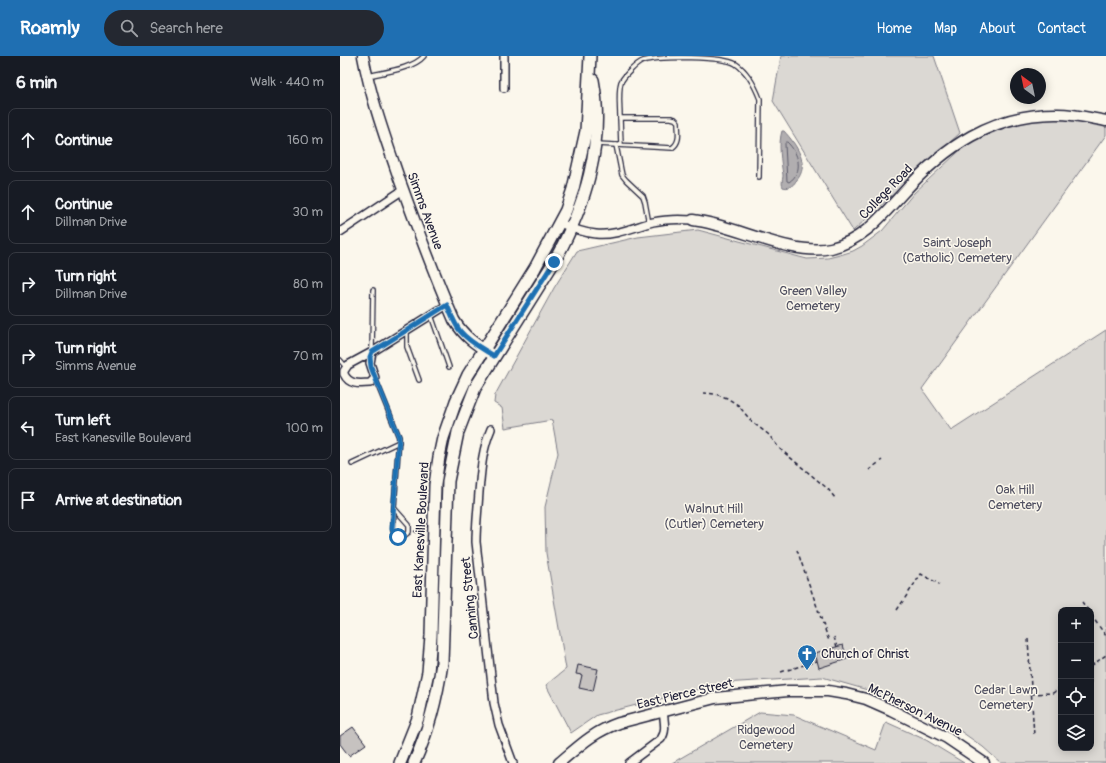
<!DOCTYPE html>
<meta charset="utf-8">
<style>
body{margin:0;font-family:Pangolin,sans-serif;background:#242831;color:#f1f3f6}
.controls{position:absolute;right:12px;bottom:12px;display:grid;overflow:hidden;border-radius:8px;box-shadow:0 2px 10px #0003}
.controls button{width:36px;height:36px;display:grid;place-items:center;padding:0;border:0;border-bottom:1px solid #363941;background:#171b24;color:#f1f3f6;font:20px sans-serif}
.compass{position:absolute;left:670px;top:12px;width:36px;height:36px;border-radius:50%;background:#171b24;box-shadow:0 2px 10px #0003;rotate:327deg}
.stop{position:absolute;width:12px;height:12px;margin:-9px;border:3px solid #1f6fb2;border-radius:50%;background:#fff}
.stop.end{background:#1f6fb2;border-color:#fff;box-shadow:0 1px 4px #0008}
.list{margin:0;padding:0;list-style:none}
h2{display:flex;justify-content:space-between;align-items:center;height:52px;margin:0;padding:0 16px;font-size:17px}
h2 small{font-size:13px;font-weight:400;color:#9ea1a6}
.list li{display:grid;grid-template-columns:26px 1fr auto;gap:12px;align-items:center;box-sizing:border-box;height:64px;margin:0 8px 8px;padding:0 8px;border:1px solid #363941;border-radius:8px}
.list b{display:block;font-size:15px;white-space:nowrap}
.list p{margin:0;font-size:13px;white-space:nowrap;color:#9ea1a6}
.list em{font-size:13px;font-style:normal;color:#9ea1a6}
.icon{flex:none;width:22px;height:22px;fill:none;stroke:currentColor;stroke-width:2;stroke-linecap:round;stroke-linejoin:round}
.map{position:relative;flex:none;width:766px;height:707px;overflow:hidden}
header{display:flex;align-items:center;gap:24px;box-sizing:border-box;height:56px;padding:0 20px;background:#1f6fb2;color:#fff}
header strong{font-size:19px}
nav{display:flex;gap:22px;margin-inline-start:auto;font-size:14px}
.search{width:280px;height:36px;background:#242831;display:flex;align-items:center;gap:10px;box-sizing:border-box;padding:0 14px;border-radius:22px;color:#9ea1a6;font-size:15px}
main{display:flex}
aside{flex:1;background:#171b24}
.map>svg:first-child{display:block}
</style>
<header>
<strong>Roamly</strong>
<div class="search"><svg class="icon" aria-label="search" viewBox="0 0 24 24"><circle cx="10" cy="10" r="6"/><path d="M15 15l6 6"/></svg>Search here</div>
<nav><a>Home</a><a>Map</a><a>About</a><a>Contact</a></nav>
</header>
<main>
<aside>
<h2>6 min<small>Walk · 440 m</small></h2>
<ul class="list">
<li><svg class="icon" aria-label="ahead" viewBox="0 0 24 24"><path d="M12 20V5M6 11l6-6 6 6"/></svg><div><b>Continue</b></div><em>160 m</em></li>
<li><svg class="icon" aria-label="ahead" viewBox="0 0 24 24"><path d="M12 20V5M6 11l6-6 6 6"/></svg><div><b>Continue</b><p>Dillman Drive</p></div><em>30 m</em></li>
<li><svg class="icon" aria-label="right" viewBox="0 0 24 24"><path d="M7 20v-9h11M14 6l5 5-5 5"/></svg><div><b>Turn right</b><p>Dillman Drive</p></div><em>80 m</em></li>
<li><svg class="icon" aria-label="right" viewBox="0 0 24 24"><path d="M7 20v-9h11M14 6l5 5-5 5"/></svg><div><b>Turn right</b><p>Simms Avenue</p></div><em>70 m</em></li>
<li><svg class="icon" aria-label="left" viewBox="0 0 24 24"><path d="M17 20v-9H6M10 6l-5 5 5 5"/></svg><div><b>Turn left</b><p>East Kanesville Boulevard</p></div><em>100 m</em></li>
<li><svg class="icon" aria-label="arrive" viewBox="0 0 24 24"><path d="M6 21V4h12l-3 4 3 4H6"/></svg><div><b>Arrive at destination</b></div></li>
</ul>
</aside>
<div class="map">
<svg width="766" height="707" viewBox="0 0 766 707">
<rect width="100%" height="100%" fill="#fbf7ec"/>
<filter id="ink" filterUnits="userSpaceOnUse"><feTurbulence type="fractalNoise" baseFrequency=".025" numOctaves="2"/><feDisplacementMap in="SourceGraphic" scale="8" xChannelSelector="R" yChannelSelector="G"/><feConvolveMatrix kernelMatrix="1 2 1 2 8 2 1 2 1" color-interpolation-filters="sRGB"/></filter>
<g filter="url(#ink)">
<!-- green -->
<g fill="#dbd8d3" stroke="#7e7d87" fill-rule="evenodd">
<polygon points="441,0 594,0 620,77 513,175 433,45"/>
<path d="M719 58 766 66V79L582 333 611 374 766 274V707H661L643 691 609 667 558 644 538 637 482 621 383 627 257 659 231 677 206 629 226 613 206 497 205 451 218 397 212 364 165 372 162 352 154 347 155 339 214 232 237 195 298 181 358 174 467 203 488 202 500 199 513 195 522 190 542 175 574 137 643 73ZM721 554H751V692H721Z"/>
<polygon points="420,656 454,659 536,694 546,666 586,684 624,707 332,707"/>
</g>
<!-- water -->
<path fill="#b1aeb0" stroke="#787681" d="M442 75H444C456 88 471 109 456 125 453 130 448 133 443 131 441 127 443 123 443 119 441 106 438 87 442 75Z"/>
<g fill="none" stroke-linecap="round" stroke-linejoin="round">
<!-- shore -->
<path stroke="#5b5a6a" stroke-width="1" d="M447 86C459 97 464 116 449 126L447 125 445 88Z"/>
</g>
<!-- building -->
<g fill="#c6c2c0" stroke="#22223b">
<polygon points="503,589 507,603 479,612 475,597"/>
<polygon points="238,609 258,613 253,635 239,632 242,619 236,618"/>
<polygon points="13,671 26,688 9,700 0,688 0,680"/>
</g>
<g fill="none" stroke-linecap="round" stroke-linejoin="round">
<!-- lane casing -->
<g stroke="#22223b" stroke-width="6">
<g id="lane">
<path d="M28 20C44 16 73 13 84 0"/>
<path d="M280 62C280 52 278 35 281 26 284 20 297 7 303 5 320 0 382 0 396 8 408 16 415 30 420 43L419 121"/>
<path d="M257 88 332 92C341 86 338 76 338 66L335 63 331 62H280L281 89"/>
<polyline points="276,89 282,119 286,124 303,140 305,146 309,168"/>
<polyline points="91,259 109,311"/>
<polyline points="67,275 67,291 79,324"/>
<polyline points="32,295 33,234"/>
<polyline points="0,304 6,311"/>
<polyline points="35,322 59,381 54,452"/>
<polyline points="12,408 59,386"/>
<polygon points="54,452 69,469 69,476 64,480 58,481 53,475"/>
</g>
</g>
<!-- street casing -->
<g stroke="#22223b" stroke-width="10">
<g id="street">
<polyline points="164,0 164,32"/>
<path d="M220 167C231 172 243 177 256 178 275 180 294 171 313 166 326 163 340 163 353 164"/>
<polyline points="0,176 63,134"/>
<path d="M32 296 8 309 4 315V318C9 329 19 328 30 327L35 322 30 307 32 296 107 249"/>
<path d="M151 373C142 394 141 414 139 436 138 453 136 469 136 486L154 647 159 669 173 707"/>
<path d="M289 707 321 683C327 675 324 665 323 655"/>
</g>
</g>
<!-- secondary casing -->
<g stroke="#22223b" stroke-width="13">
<g id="secondary">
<path d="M23 0C31 43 46 84 60 125 77 172 94 218 114 264 125 282 137 289 154 300"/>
<path d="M353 164C396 169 451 201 491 192 522 185 542 160 562 138 604 91 653 57 718 58 734 58 750 62 766 65"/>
<path d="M219 707C239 690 253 676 279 667L375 642 448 635H488L506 638 526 643 551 654 607 682 644 707"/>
</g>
</g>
<!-- primary casing -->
<g stroke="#22223b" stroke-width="14">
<g id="primary">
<polyline points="60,707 78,662 88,616 91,580 95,429 99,401 103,382 116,345 128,319 195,212 226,154 233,133 246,75 250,0"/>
<path d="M74 707C89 674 97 642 102 607L108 425 118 376 135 332 214 206C245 150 265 89 253 24"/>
</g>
</g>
<!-- path -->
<g stroke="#22223b" stroke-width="1.5" stroke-dasharray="4 3" stroke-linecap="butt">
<polyline points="363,337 375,338 387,342 398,349 412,366 428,378 440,393 488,433 495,442"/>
<polyline points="529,414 542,404"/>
<polyline points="74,475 85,481"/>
<polyline points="457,494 489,585"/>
<polyline points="742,546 748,554"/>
<polyline points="557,554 581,518 599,528"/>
<polyline points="751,559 766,580"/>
<polyline points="494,581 497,591"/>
<polyline points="688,583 694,680"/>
<polyline points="751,610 766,599"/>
<polyline points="441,616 477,605"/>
<polyline points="691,638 713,637 721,631"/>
</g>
<!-- lane -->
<use href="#lane" stroke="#fbf7ec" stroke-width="3.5"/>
<!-- street -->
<use href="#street" stroke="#fbf7ec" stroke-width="7"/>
<!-- secondary -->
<use href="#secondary" stroke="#fbf7ec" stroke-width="10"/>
<!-- primary -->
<use href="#primary" stroke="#fbf7ec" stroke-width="11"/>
</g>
</g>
<g fill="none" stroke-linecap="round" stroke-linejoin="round" filter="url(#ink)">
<!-- route -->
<path stroke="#1f6fb2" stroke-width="5" d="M58 481 55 478 52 473 59 381 31 311 30 301 32 296 107 249C111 258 114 267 120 275 129 286 143 293 154 300L214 206"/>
</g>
<!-- icons -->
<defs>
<g id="church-pin" transform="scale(1)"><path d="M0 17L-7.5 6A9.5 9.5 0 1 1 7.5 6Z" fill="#1f6fb2" stroke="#fbf7ec"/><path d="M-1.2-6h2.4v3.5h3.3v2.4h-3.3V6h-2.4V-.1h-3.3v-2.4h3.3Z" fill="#fff"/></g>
</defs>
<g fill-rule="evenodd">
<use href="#church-pin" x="467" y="598"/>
</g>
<g text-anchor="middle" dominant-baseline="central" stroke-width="3" stroke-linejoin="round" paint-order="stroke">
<!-- street labels -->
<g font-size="13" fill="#22223b" stroke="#fbf7ec">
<text transform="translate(546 136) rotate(-46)">College Road</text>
<text transform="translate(85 155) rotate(70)">Simms Avenue</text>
<text transform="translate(81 474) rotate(-87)">East Kanesville Boulevard</text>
<text transform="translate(130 542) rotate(-96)">Canning Street</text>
<text transform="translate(345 638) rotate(-13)">East Pierce Street</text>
<text transform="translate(575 654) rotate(26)">McPherson Avenue</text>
</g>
<!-- park labels -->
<g font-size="13" fill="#505061" stroke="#fbf7ec">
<text x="617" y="187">Saint Joseph<tspan x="617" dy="15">(Catholic) Cemetery</tspan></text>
<text x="473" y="235">Green Valley<tspan x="473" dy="15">Cemetery</tspan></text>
<text x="675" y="434">Oak Hill<tspan x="675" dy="15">Cemetery</tspan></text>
<text x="374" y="453">Walnut Hill<tspan x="374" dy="15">(Cutler) Cemetery</tspan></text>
<text x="666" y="634">Cedar Lawn<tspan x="666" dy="15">Cemetery</tspan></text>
<text x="426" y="674">Ridgewood<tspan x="426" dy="15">Cemetery</tspan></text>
</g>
<!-- poi labels -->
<g font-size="13" fill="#22223b" stroke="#fbf7ec" text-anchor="start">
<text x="481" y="598">Church of Christ</text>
</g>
</g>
</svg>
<div class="controls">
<button>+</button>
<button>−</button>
<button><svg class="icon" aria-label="locate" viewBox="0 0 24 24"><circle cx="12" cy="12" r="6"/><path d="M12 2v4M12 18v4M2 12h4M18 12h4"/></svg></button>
<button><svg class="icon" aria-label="layers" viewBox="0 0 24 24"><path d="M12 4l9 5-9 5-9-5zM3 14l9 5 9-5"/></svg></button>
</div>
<svg class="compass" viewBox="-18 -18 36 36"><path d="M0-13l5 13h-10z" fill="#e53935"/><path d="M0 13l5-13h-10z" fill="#9ea1a6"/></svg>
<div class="stop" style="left:58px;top:481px"></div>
<div class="stop end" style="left:214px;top:206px"></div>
</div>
</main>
